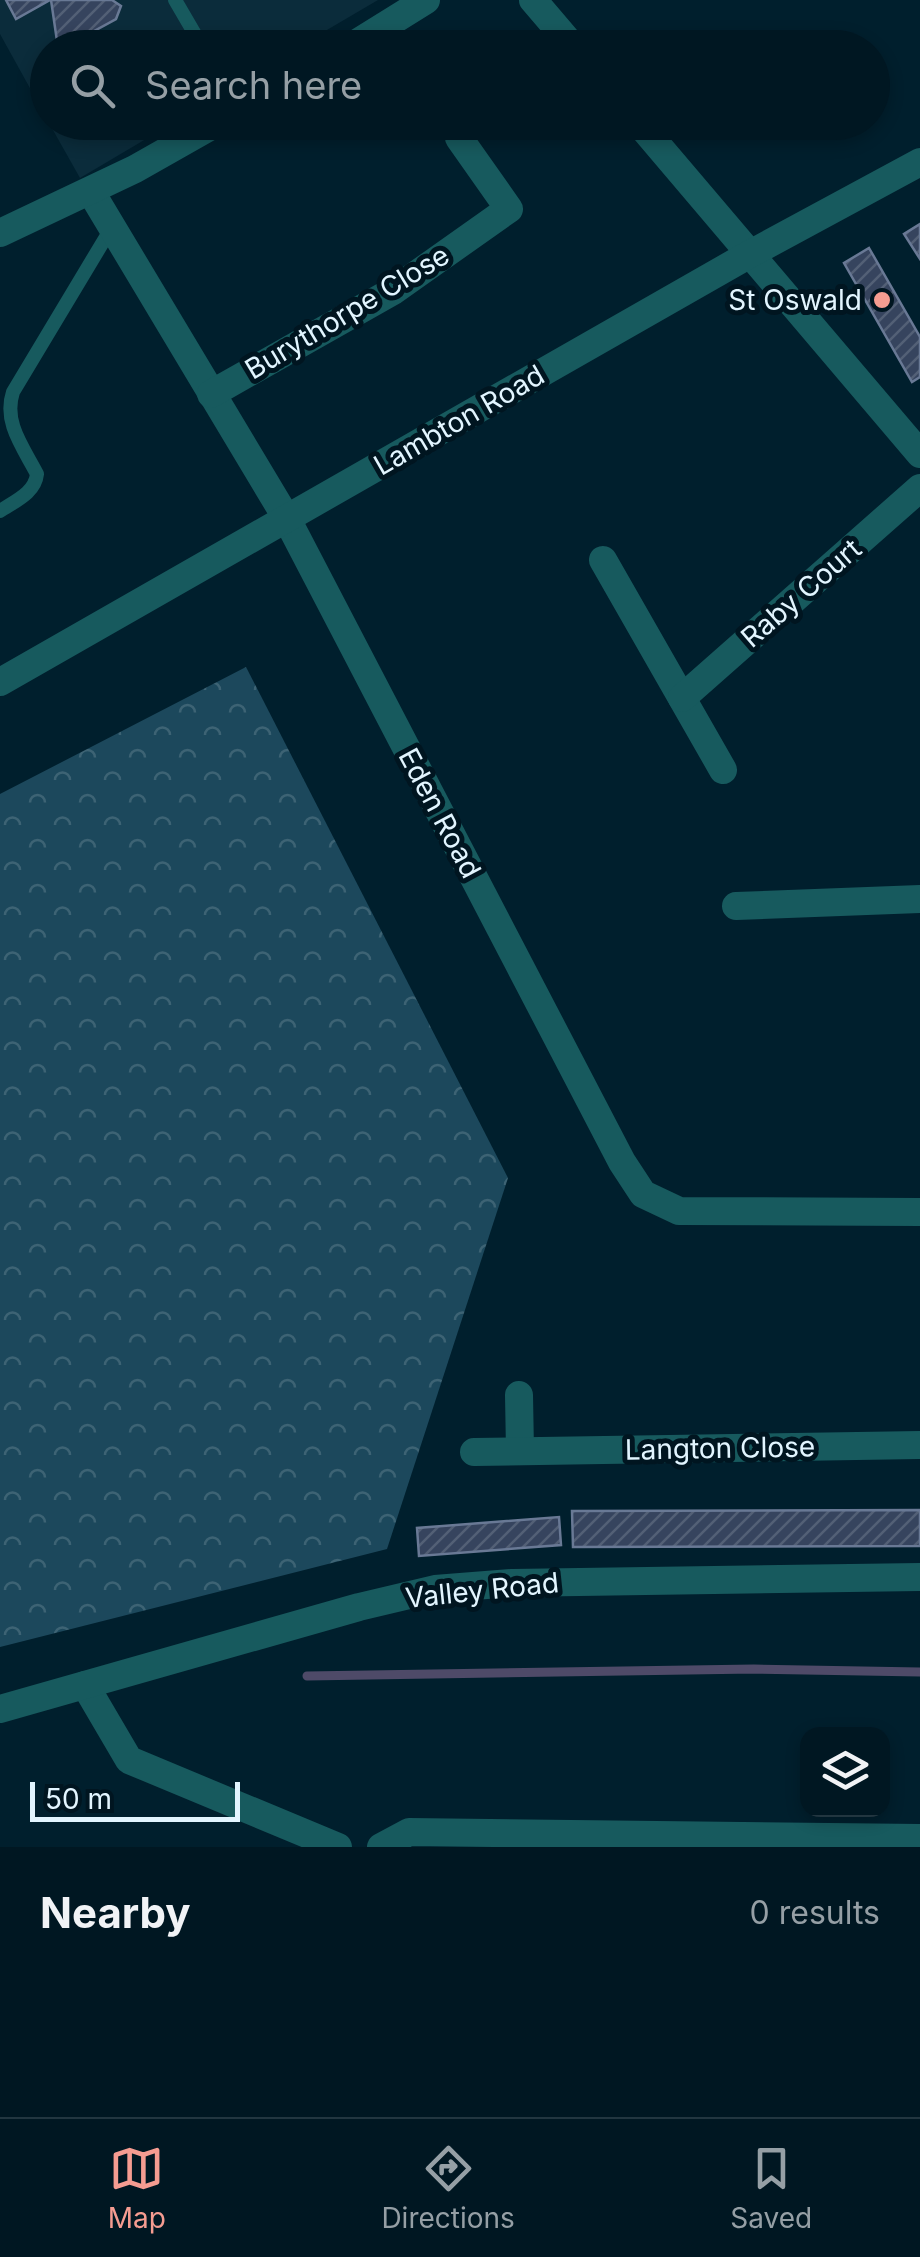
<!DOCTYPE html>
<style>
body{margin:0;font-family:Inter,sans-serif;background:#0e242f;color:#f1f3f6}
.controls{position:absolute;right:30px;bottom:30px;display:grid;overflow:hidden;border-radius:20px;box-shadow:0 5px 15px #0003}
.controls button{width:90px;height:90px;display:grid;place-items:center;padding:0;border:0;border-bottom:2px solid #223640;background:#001722;color:#f1f3f6;font:50px sans-serif}
.scale{position:absolute;left:30px;bottom:25px;width:210px;box-sizing:border-box;padding-left:10px;border:5px solid #e2f5ff;border-top:0;font-size:28px;line-height:35px;white-space:nowrap;color:#e2f5ff;-webkit-text-stroke:8px #001520;paint-order:stroke}
.list{margin:0;padding:0;list-style:none}
h2{display:flex;justify-content:space-between;align-items:center;height:130px;margin:0;padding:0 40px;font-size:42px}
h2 small{font-size:32px;font-weight:400;color:#959fa5}
.icon{flex:none;width:55px;height:55px;fill:none;stroke:currentColor;stroke-width:2;stroke-linecap:round;stroke-linejoin:round}
.map{position:relative;flex:none;width:920px;height:1847px;overflow:hidden}
.search{position:absolute;background:#001722;box-shadow:0 5px 15px #0003;left:30px;right:30px;top:30px;height:110px;display:flex;align-items:center;gap:25px;box-sizing:border-box;padding:0 35px;border-radius:55px;color:#959fa5;font-size:38px}
.sheet{height:270px;background:#001722}
nav{display:flex;justify-content:space-around;align-items:center;box-sizing:border-box;height:140px;border-top:2px solid #223640;background:#001722;font-size:28px;color:#959fa5}
nav a{display:grid;justify-items:center;gap:5px}
nav .on{color:#f59c91}
.map>svg:first-child{display:block}
</style>
<div class="map">
<svg width="920" height="1847" viewBox="0 0 920 1847">
<defs>
<pattern id="park-crowns" width="20" height="18" patternUnits="userSpaceOnUse" patternTransform="scale(2.5)"><rect width="20" height="18" fill="#1c485c"/><path d="M2 6a3 3 0 1 1 6 0M12 15a3 3 0 1 1 6 0" fill="none" stroke="#3d6374"/></pattern>
<pattern id="building-hatch" width="6" height="6" patternUnits="userSpaceOnUse" patternTransform="scale(2.5)"><rect width="6" height="6" fill="#36445e"/><path d="M-1 1l2-2M0 6l6-6M5 7l2-2" fill="none" stroke="#536076"/></pattern>
</defs>
<rect width="100%" height="100%" fill="#001f2d"/>
<!-- built -->
<g fill="#0b2c3b">
<polygon points="0,0 378,0 298,47 48,48 47,119 0,34"/>
<polygon points="49,123 173,123 80,178"/>
</g>
<!-- park -->
<polygon fill="url(#park-crowns)" points="246,667 508,1178 387,1549 0,1647 0,794"/>
<g fill="none" stroke-linecap="round" stroke-linejoin="round">
<!-- stream -->
<polyline stroke="#4e4a68" stroke-width="9" points="307,1676 754,1669 920,1672"/>
</g>
<!-- building -->
<g fill="url(#building-hatch)" stroke="#697995" stroke-width="2.5">
<polygon points="6,0 50,0 16,19"/>
<polygon points="51,0 112,0 121,6 116,19 74,42 57,41"/>
<polygon points="920,224 920,259 904,234"/>
<polygon points="869,248 920,337 920,377 912,382 844,263"/>
<polygon points="920,1510 920,1546 573,1547 572,1511"/>
<polygon points="559,1517 561,1545 419,1556 417,1528"/>
</g>
<g fill="none" stroke-linecap="round" stroke-linejoin="round">
<!-- lane -->
<g stroke="#175a5e" stroke-width="14">
<polyline points="175,0 203,48"/>
<path d="M0 511C15 501 35 493 37 474 23 447 3 422 13 392L112 227"/>
</g>
<!-- street -->
<g stroke="#175a5e" stroke-width="28">
<polyline points="533,0 574,48"/>
<polyline points="349,48 426,0"/>
<polyline points="638,122 920,454"/>
<polyline points="91,192 287,519 622,1162 643,1194 679,1211 920,1212"/>
<polyline points="0,233 135,169 218,122"/>
<polyline points="211,394 393,291 509,209 459,138"/>
<polyline points="603,560 723,770"/>
<polyline points="0,682 750,254 920,162"/>
<polyline points="682,698 920,488"/>
<polyline points="736,906 920,899"/>
<polyline points="519,1395 520,1451"/>
<polyline points="474,1452 920,1445"/>
<polyline points="85,1685 129,1760 338,1847"/>
<polyline points="0,1709 359,1607 435,1589 512,1583 920,1577"/>
<polyline points="381,1847 409,1832 920,1838"/>
</g>
</g>
<!-- markers -->
<circle fill="#f59c91" stroke="#001520" stroke-width="4" cx="882" cy="300" r="10"/>
<g text-anchor="middle" dominant-baseline="central" stroke-width="10" stroke-linejoin="round" paint-order="stroke">
<!-- poi labels -->
<g font-size="28" fill="#e2f5ff" stroke="#001520" text-anchor="end">
<text x="862" y="300">St Oswald</text>
</g>
<!-- street labels -->
<g font-size="28" fill="#e2f5ff" stroke="#001520">
<text transform="translate(347 312) rotate(-31)">Burythorpe Close</text>
<text transform="translate(459 420) rotate(-30)">Lambton Road</text>
<text transform="translate(801 593) rotate(-41)">Raby Court</text>
<text transform="translate(440 813) rotate(62)">Eden Road</text>
<text transform="translate(720 1448) rotate(-1)">Langton Close</text>
<text transform="translate(482 1590) rotate(-6)">Valley Road</text>
</g>
</g>
</svg>
<div class="controls">
<button><svg class="icon" aria-label="layers" viewBox="0 0 24 24"><path d="M12 4l9 5-9 5-9-5zM3 14l9 5 9-5"/></svg></button>
</div>
<div class="scale">50 m</div>
<div class="search"><svg class="icon" aria-label="search" viewBox="0 0 24 24"><circle cx="10" cy="10" r="6"/><path d="M15 15l6 6"/></svg>Search here</div>
</div>
<section class="sheet">
<h2>Nearby<small>0 results</small></h2>
<ul class="list">
</ul>
</section>
<nav>
<a class="on"><svg class="icon" aria-label="map" viewBox="0 0 24 24"><path d="M3 6l6-2 6 2 6-2v14l-6 2-6-2-6 2zM9 4v14M15 6v14"/></svg>Map</a>
<a><svg class="icon" aria-label="directions" viewBox="0 0 24 24"><path d="M12 3l9 9-9 9-9-9zM9 14v-3h6M13 9l2 2-2 2"/></svg>Directions</a>
<a><svg class="icon" aria-label="saved" viewBox="0 0 24 24"><path d="M7 4h10v16l-5-4-5 4z"/></svg>Saved</a>
</nav>
